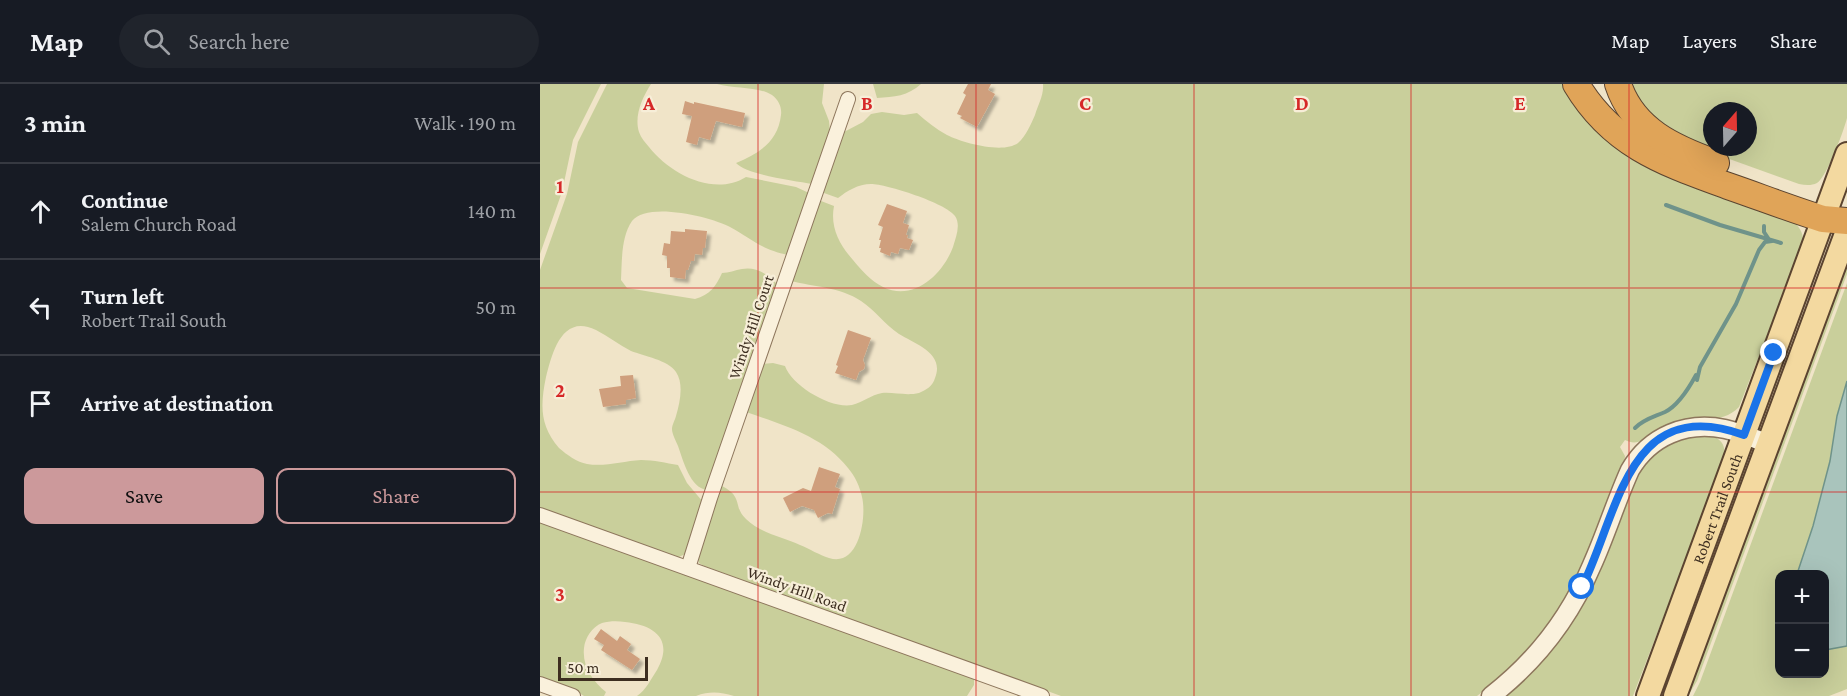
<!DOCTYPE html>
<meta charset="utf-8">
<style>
body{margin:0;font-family:"Crimson Pro",serif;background:#20242c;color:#f1f3f6}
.controls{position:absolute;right:18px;bottom:18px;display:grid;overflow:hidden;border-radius:12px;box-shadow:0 6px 24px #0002}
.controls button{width:54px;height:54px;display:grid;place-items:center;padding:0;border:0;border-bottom:2px solid #363941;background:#171b24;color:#f1f3f6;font:30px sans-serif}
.compass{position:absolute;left:1163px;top:18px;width:54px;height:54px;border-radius:50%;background:#171b24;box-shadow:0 6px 24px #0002;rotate:20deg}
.scale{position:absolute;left:18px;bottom:15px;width:90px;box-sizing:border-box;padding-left:6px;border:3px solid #3d2e20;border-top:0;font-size:16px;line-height:21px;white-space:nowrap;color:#3d2e20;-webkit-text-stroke:4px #f7eed8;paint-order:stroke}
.stop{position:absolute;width:18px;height:18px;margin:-14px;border:4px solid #1a73e8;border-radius:50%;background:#fff}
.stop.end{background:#1a73e8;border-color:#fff;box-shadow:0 2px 6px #0008}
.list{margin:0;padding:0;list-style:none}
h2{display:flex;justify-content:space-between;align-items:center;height:78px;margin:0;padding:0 24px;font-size:26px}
h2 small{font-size:20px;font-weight:400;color:#9ea1a6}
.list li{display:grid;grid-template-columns:39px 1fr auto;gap:18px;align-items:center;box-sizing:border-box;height:96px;padding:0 24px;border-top:2px solid #363941}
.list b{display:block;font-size:22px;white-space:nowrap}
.list p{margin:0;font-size:20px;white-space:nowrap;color:#9ea1a6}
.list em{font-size:20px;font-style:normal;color:#9ea1a6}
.actions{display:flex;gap:12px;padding:18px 24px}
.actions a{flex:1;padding:14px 0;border:2px solid #cc999b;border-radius:12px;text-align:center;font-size:21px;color:#cc999b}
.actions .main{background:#cc999b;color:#111}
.icon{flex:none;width:33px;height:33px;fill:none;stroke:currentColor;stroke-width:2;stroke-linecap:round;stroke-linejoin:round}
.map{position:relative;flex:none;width:1307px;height:612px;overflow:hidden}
header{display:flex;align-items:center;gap:36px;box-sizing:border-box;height:84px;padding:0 30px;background:#171b24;border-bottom:2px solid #363941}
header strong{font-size:28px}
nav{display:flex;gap:33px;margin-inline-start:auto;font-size:21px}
.search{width:420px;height:54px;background:#20242c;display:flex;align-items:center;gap:15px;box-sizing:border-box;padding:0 21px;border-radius:33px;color:#9ea1a6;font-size:22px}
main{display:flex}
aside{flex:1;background:#171b24}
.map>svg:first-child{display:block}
</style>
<header>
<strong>Map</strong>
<div class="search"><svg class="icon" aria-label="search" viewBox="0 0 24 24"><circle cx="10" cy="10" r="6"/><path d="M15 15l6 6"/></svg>Search here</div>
<nav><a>Map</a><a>Layers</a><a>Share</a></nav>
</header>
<main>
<aside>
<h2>3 min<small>Walk · 190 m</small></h2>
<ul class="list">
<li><svg class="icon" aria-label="ahead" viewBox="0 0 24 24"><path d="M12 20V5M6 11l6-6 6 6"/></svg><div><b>Continue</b><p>Salem Church Road</p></div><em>140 m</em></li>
<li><svg class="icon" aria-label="left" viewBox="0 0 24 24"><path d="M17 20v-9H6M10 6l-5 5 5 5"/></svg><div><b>Turn left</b><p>Robert Trail South</p></div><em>50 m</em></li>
<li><svg class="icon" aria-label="arrive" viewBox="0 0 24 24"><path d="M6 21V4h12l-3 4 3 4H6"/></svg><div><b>Arrive at destination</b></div></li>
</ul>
<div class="actions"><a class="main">Save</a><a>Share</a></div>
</aside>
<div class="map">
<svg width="1307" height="612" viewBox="0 0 1307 612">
<defs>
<filter id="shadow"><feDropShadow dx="4" dy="4" stdDeviation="1.5" flood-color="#0004"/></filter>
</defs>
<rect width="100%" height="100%" fill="#f0e4c8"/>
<!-- green -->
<g fill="#c9cf9b" fill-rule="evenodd">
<polygon points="0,0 61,0 33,56 22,108 0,170"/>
<path d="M67 0H111C102 14 94 32 99 48 101 54 105 58 109 63 130 90 174 113 206 93L256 103 269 109 248 171C222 166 212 155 190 143 172 133 107 117 92 137 81 153 82 177 81 196L87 204 155 215C170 211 176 202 182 189 189 189 195 186 202 185 216 182 229 191 238 201L167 406C150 404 143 376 138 362 136 357 132 350 132 345 132 341 135 336 136 332 140 318 144 300 136 288 128 276 104 272 91 267 79 261 68 252 56 246 22 229 12 269 6 293 0 322 0 342 19 364 27 371 37 378 47 380 65 383 83 377 101 376 114 376 126 379 138 381L147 399 163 418 145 470 139 473 0 424V186L27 110 38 58Z"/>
<path d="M177 0H284L282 19 289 37 290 48 272 100C255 97 207 91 196 79 218 70 238 58 241 31 242 24 239 16 232 11 217 2 194 5 177 0Z"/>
<path d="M333 0H381C368 12 354 13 337 14Z"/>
<path d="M503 0H1028L1036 13 1252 136C1260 143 1264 150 1263 160L1199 323C1181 342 1154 332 1131 340 1114 346 1102 365 1085 356L1080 363 1085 372 1084 380C1067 424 1052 470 1028 511 1006 550 973 585 937 612H521L164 482 159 479 158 474 180 401C205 413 192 422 206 435 220 449 243 453 260 461 270 465 279 471 289 474 319 484 327 433 322 413 320 403 315 392 308 384 283 352 243 341 206 328L222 280 233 279 245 282C252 302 291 325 312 321 323 318 331 311 342 309 354 308 366 312 379 309 386 306 393 302 395 294 405 269 375 260 359 250 345 241 335 226 321 217 300 203 274 203 251 197L277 119 281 117 294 122C290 143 299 160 313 176 321 186 331 197 343 203 374 218 403 190 413 163 416 153 421 141 415 132 406 119 346 100 331 100 318 100 307 107 298 114L284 109 282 105 301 51 304 48 323 38 331 30 342 28 364 31 377 29C386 37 396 45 407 51 423 59 463 70 478 59 486 52 491 40 495 31 498 21 504 11 503 0Z"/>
<path d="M1086 0H1307C1307 11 1307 23 1307 34 1304 46 1287 93 1277 99 1271 102 1265 101 1259 100L1156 63 1125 49ZM1172 27H1208V63H1172Z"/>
<polygon points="1307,181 1307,190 1157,597 1148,612"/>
<polygon points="1307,199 1307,297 1297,332 1290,377 1273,442 1257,490 1240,490 1240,590 1284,590 1285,566 1307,562 1307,605 1289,612 1153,612 1160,598"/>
<path d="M1169 351C1183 355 1186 362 1184 376L1093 612H964L988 591 1107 376 1117 366 1144 353Z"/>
<path d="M0 438 434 594V601L427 612H194C180 608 170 607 156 612H97C106 606 111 595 117 586 134 556 115 541 85 538 78 537 69 537 62 539 52 543 45 554 44 564 42 583 53 597 66 608L64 612H44L34 606 0 595Z"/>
</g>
<!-- water -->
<polygon fill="#a9c4bc" stroke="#6f938a" stroke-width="1.5" points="1307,297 1307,562 1285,566 1284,490 1257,490 1273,442 1290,377 1297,332"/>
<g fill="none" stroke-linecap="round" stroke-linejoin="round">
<!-- stream -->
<g stroke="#6f938a" stroke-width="4">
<polyline points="1126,121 1180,141 1241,159"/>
<polyline points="1224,142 1224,148 1228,154"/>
<polyline points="1157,296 1160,283 1196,220 1219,166 1225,158 1232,157"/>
<path d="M1095 344C1104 335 1114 333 1125 328 1139 321 1149 304 1156 291"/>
</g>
</g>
<!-- building -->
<g fill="#cf9f7d" filter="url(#shadow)">
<polygon points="428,0 451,0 448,6 455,10 437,43 420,34 422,32 417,30 426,11 423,9"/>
<polygon points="145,17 154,20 154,18 205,29 202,43 176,37 170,56 159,53 157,61 146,58 152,32 142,30"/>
<polygon points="347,120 367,127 363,139 369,141 366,151 368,151 367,154 373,156 369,166 360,164 358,170 351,168 350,172 340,168 341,164 339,164 341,156 339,156 343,143 338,141"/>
<polygon points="145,145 167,147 165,164 163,164 162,171 155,170 154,177 151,177 148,186 146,186 145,195 130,193 130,184 127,184 127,172 122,171 124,159 130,160 131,147 145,148"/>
<polygon points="308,246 331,254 323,276 325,281 324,285 319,288 316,296 295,289 298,282 296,281"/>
<polygon points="93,291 96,314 86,316 86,320 63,323 59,305 81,302 80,292"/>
<polygon points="279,383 300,390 295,403 300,405 292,430 288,429 278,434 274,426 262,422 250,428 243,414 263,404 271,407"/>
<polygon points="61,545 77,557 80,552 91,560 87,566 100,575 92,586 61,566 64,561 54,555"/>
</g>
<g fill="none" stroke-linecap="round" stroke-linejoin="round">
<!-- minor casing -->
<g stroke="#8d765c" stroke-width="16">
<g id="minor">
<polyline points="0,431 502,612"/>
<polyline points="148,484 170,414 308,15"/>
<polyline points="0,600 33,612"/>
</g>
</g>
<!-- tertiary casing -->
<g stroke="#8d765c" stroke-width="21">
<path id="tertiary" d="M951 612C995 578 1030 533 1052 481 1066 450 1076 417 1090 386 1110 352 1146 337 1185 345 1200 348 1214 355 1229 360"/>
</g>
<!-- primary casing -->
<g stroke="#5b4430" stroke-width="26">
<g id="primary">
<path id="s1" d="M1108 612 1307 70"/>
<polyline points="1135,612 1307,147"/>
</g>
</g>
<!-- motorway casing -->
<g stroke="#5b4430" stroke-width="28">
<g id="motorway">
<path d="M1036 0C1073 62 1125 79 1188 102 1220 113 1251 125 1283 135L1307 137"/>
<path d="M1078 0C1093 46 1134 64 1176 79"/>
</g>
</g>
<!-- minor -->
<use href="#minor" stroke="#faf1dc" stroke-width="14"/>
<!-- tertiary -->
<use href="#tertiary" stroke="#faf1dc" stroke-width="18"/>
<!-- primary -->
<use href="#primary" stroke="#f3d9a0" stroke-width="22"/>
<!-- motorway -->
<use href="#motorway" stroke="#e0a458" stroke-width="26"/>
</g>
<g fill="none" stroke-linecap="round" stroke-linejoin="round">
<!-- route -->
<path stroke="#1a73e8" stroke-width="8" d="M1042 503C1079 428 1088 309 1204 351L1234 269"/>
</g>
<!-- grid -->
<path fill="none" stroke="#d62828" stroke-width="1.5" stroke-opacity="0.55" d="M218 0V612M436 0V612M654 0V612M871 0V612M1089 0V612M0 204H1307M0 408H1307"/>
<g text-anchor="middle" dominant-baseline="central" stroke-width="4.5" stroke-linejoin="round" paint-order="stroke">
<!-- street labels -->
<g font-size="16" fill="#3d2e20" stroke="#f7eed8">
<text transform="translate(211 243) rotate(-71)">Windy Hill Court</text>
<text stroke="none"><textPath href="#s1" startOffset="200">Robert Trail South</textPath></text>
<text transform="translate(257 505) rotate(20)">Windy Hill Road</text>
</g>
</g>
<g font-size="20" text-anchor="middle" font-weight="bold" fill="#d62828" stroke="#f7eed8" stroke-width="4.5" stroke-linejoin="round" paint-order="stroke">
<text x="109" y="26">A</text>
<text x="327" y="26">B</text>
<text x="545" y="26">C</text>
<text x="762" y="26">D</text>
<text x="980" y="26">E</text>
<text x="20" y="109">1</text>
<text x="20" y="313">2</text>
<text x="20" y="517">3</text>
</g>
</svg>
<div class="controls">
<button>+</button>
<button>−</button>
</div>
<svg class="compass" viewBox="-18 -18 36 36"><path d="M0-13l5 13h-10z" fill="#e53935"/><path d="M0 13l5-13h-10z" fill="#9ea1a6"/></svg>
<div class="scale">50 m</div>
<div class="stop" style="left:1042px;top:503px"></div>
<div class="stop end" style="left:1234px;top:269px"></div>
</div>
</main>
